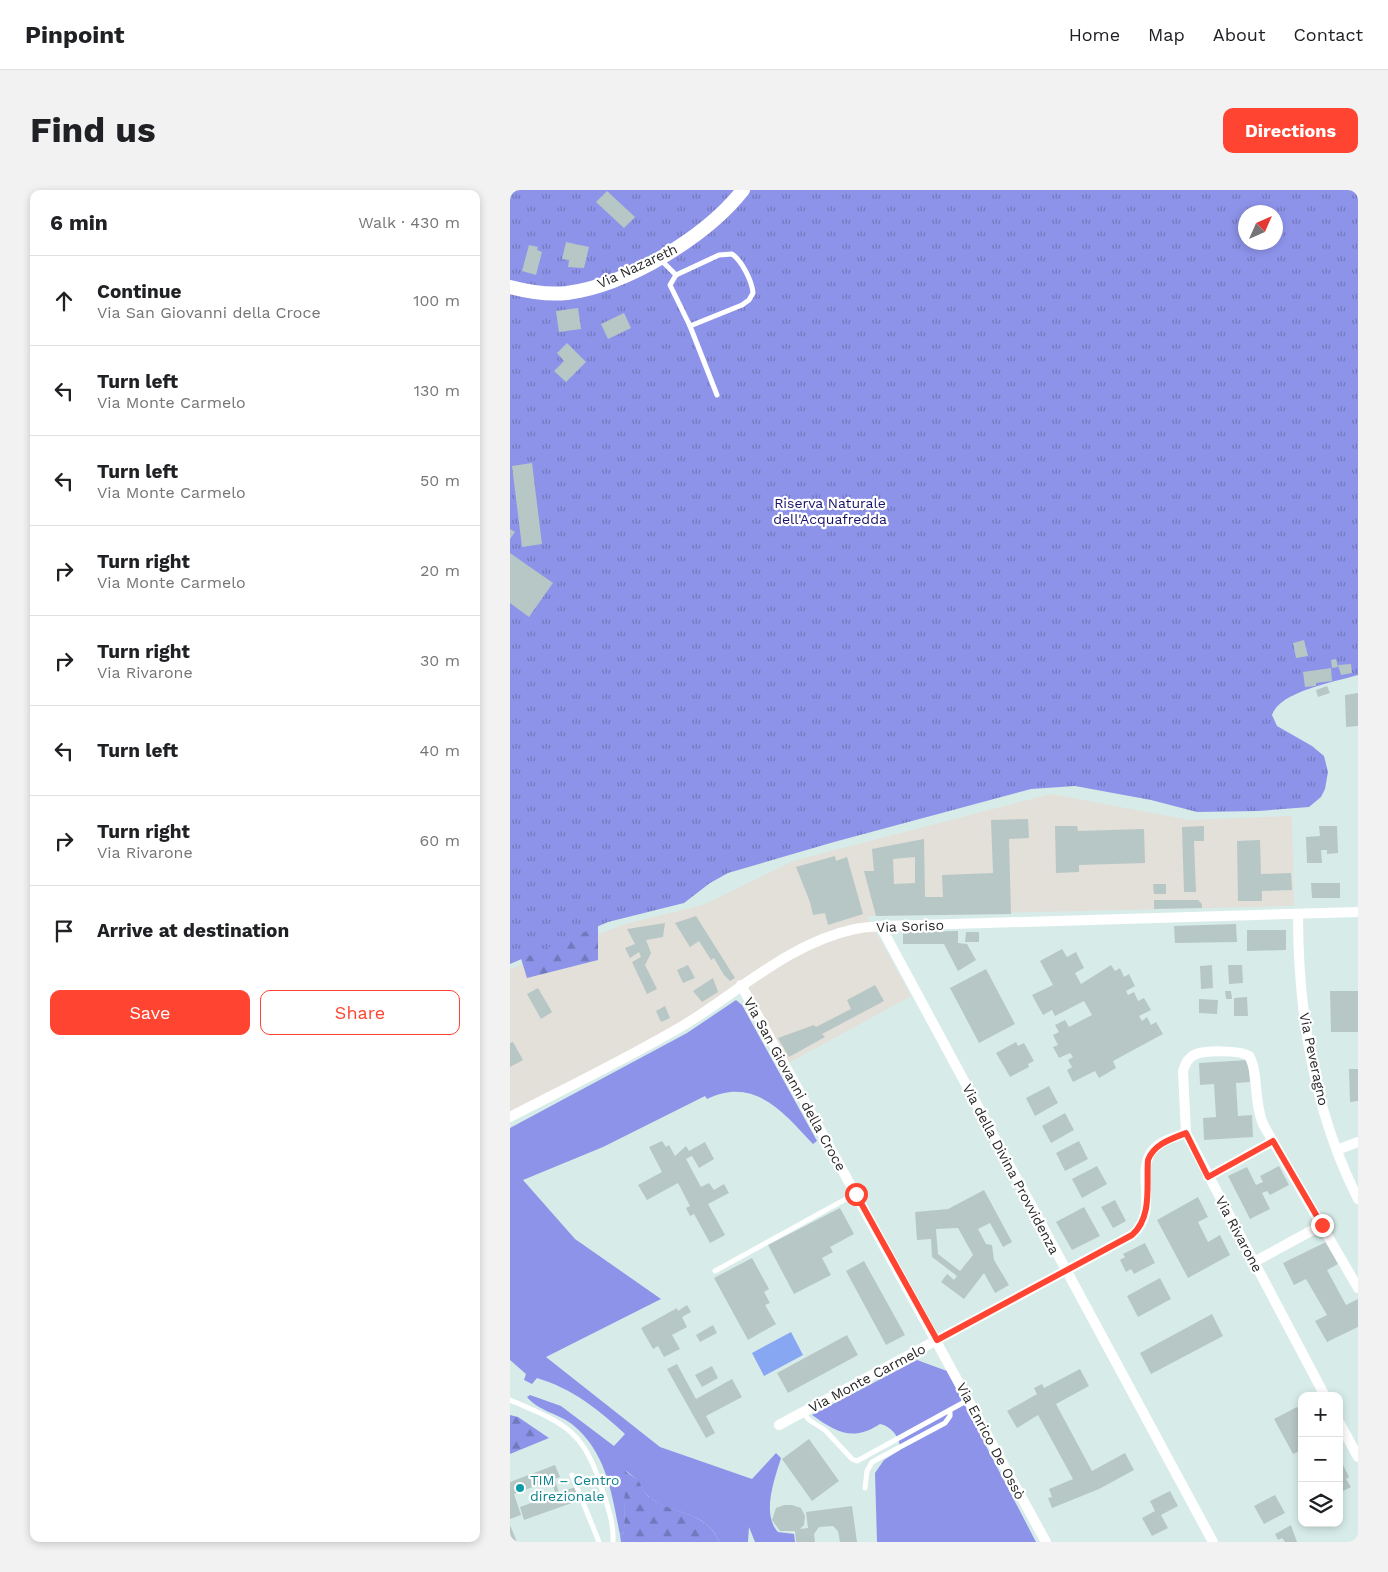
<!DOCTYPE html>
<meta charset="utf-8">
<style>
body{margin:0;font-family:"Work Sans",sans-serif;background:#f2f2f2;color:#202124}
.controls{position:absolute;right:15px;bottom:15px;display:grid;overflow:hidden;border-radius:10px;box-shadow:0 2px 8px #0003}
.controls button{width:45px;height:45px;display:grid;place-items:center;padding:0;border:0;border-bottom:1px solid #e0e0e0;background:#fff;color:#202124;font:25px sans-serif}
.compass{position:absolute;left:728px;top:15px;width:45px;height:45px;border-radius:50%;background:#fff;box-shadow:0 2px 8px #0003;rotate:45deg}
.stop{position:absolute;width:15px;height:15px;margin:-11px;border:4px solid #ff4431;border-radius:50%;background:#fff}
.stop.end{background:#ff4431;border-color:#fff;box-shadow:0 1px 5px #0008}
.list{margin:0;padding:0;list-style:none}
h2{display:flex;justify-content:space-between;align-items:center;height:65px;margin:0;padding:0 20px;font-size:21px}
h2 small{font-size:16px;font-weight:400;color:#757577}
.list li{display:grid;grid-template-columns:32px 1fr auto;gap:15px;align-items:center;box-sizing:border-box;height:90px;padding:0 20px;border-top:1px solid #e0e0e0}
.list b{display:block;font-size:19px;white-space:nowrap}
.list p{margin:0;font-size:16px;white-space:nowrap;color:#757577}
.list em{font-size:16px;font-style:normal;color:#757577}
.actions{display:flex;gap:10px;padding:15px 20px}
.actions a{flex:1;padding:11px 0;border:1px solid #ff4431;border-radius:10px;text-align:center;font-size:18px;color:#ff4431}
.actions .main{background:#ff4431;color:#fff}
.icon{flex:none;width:28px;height:28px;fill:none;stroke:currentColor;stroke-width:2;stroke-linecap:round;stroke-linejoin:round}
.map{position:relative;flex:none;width:848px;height:1352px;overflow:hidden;border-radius:10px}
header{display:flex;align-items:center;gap:30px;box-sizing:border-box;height:70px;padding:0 25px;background:#fff;border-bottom:1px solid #e0e0e0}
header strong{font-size:24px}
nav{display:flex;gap:28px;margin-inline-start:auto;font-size:18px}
.intro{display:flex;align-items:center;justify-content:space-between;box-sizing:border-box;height:120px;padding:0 30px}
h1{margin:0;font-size:35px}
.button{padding:12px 22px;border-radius:10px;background:#ff4431;color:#fff;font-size:18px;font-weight:700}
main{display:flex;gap:30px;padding:0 30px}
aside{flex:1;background:#fff;border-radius:10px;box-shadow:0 2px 8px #0003}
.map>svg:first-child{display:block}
</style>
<header>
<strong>Pinpoint</strong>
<nav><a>Home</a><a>Map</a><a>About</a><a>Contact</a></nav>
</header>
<div class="intro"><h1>Find us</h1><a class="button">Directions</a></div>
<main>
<aside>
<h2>6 min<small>Walk · 430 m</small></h2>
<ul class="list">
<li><svg class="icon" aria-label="ahead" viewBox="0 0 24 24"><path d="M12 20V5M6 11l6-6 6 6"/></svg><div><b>Continue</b><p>Via San Giovanni della Croce</p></div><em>100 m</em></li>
<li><svg class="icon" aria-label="left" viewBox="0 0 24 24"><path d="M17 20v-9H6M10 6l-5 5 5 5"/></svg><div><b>Turn left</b><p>Via Monte Carmelo</p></div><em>130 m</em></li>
<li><svg class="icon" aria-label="left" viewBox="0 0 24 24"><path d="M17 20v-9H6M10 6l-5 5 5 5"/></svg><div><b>Turn left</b><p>Via Monte Carmelo</p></div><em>50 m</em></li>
<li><svg class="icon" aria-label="right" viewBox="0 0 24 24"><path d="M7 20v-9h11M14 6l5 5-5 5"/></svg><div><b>Turn right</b><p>Via Monte Carmelo</p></div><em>20 m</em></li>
<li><svg class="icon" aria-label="right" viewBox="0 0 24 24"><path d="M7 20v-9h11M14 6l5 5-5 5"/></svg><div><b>Turn right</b><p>Via Rivarone</p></div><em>30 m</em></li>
<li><svg class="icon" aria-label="left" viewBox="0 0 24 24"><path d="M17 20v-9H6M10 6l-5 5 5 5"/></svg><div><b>Turn left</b></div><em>40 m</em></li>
<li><svg class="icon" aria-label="right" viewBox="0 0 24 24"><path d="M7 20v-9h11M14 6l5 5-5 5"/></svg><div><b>Turn right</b><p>Via Rivarone</p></div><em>60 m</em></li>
<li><svg class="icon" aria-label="arrive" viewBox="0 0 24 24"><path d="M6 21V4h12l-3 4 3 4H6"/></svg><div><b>Arrive at destination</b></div></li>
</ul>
<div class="actions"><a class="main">Save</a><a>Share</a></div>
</aside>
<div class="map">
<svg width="848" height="1352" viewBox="0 0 848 1352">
<defs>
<pattern id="forest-firs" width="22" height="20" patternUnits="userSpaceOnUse" patternTransform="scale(1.25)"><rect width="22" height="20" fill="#8d93e9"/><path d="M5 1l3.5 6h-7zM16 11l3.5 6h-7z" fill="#7378bd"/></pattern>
<pattern id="park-tufts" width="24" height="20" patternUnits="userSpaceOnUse" patternTransform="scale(1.25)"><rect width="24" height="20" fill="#8d93e9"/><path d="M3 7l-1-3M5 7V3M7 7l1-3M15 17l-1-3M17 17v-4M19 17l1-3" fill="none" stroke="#7378bd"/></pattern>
</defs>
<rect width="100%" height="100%" fill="#d7ece9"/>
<!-- industrial -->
<polygon fill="#e3dfd9" points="541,604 680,630 782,626 784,716 357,726 401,806 275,875 231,795 192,823 0,927 0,779 115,734 193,715 283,671"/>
<!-- grass -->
<g fill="#8d93e9">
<path d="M226 810 232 815 307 951 303 954C274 923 245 886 197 909L195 906 93 957 13 990 65 1049 151 1109 36 1167 150 1257 242 1289 266 1263 271 1268C265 1288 251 1324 268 1342L284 1344 285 1352H245L239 1337 238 1352H209C196 1318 157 1326 136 1304 132 1301 131 1294 128 1291 125 1287 120 1284 116 1281L114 1342 110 1345C102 1305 97 1263 63 1235 50 1224 28 1221 17 1207L20 1205 51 1216 104 1256 115 1244C88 1219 63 1199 27 1188L22 1194 14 1190 16 1184 0 1170V938L177 843Z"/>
<path d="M407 1170 437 1181 526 1352H367L365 1283 374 1270 390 1260C391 1248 381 1236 370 1234 343 1252 326 1242 302 1225Z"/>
</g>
<!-- forest -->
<g fill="url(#forest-firs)">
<polygon points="88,734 88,770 17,788 9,762"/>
<polygon points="0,1225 8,1227 39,1248 0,1264"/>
<path d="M115 1281C119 1284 124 1287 128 1290 131 1294 132 1300 136 1304 156 1325 196 1318 209 1352H111L110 1345 114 1342Z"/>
</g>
<!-- park -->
<path fill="url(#park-tufts)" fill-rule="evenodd" d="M0 0H848V485C825 492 770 501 762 525L767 536 802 556 814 566 818 582 815 599 811 607 799 617 748 621 687 622 641 610 565 596 521 599 324 652 218 683 200 693 174 713 98 732 0 774ZM736 22H766V52H736Z"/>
<!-- pitch -->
<polygon fill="#87a7f2" points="281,1142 293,1165 254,1186 242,1163"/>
<!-- building -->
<g fill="#b7c7c5" fill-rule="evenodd">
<polygon points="97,1 125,27 114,38 86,12"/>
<polygon points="56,52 79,57 74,78 58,77 59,70 52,69"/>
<polygon points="19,55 28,57 27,60 32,62 26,85 12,81"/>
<polygon points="68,118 71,139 49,142 46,121"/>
<polygon points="114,123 121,138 98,149 91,134"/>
<polygon points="57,153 76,172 56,192 44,181 54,171 47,163"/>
<polygon points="22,273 32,354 12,357 2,276"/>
<polygon points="0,339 5,342 0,349"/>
<polygon points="0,363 43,393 19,427 0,413"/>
<polygon points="794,450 798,466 786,468 783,453"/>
<polygon points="826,469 828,477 822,478 821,470"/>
<polygon points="841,474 842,483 831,485 828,475"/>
<polygon points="821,478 822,491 806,493 806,496 795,497 793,482"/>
<polygon points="817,496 820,503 808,507 806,500"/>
<polygon points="848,503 848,536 836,537 835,505"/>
<path d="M518 629 519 648 499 649 501 724 366 726 354 681H364L362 659 414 649 415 707H433L432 685 483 683 481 630ZM405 667V693L384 694 383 669Z"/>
<polygon points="545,636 567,636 568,641 634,639 635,673 569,675 569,682 546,683"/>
<polygon points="694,636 694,651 684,651 686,702 674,702 672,637"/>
<polygon points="809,636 827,636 828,663 817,664 817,660 811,660 812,673 797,673 796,647 810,646"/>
<polygon points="750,650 751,684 781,683 782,700 752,701 752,711 728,711 727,651"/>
<polygon points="325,666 326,671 337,667 353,724 318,735 315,723 303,725 300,712 286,677"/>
<polygon points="801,693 830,693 830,708 802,708"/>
<polygon points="643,694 656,694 656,704 644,704"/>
<polygon points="644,710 688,710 692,714 692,718 644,719"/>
<polygon points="186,726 225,788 220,791 214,785 204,768 201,770 189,751 180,757 165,733"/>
<polygon points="155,733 153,747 136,750 141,763 135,775 147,799 137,804 122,772 131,767 129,762 120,768 115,758 125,754 117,739"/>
<polygon points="726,734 727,752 665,753 664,736"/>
<polygon points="737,740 776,740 776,760 737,761"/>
<polygon points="448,741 448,753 457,754 466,770 448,781 434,754 393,754 393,742"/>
<polygon points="456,742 469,742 469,752 455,752"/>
<polygon points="552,759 557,767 566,762 574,778 565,783 571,794 601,775 605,781 610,778 614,787 619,784 625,796 616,801 618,805 624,802 628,811 634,808 641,820 629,826 632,831 637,827 641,835 646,832 653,844 603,871 606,878 589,888 585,881 563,892 557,880 562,877 558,870 563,867 560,863 549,868 543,857 548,855 543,845 549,842 545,835 555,830 559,837 582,825 574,811 545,826 542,820 533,825 522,805 543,795 530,771"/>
<polygon points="178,775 185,788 173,793 167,780"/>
<polygon points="702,775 703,798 691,799 690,776"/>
<polygon points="718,775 732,775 733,793 719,794"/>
<polygon points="476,779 505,834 469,853 440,798"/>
<polygon points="203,788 208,802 192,812 183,801"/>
<polygon points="365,795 374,811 312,844 315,847 279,867 268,848 304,835 306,837 341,819 337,810"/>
<polygon points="28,798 42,822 31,829 17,804"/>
<polygon points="715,801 721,801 722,809 716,809"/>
<polygon points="820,801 848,801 848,842 821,842"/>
<polygon points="737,807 738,826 724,826 724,808"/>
<polygon points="689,809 708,810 707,824 689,823"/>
<polygon points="155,816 160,828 151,832 146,821"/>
<polygon points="3,852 13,870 0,877 0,853"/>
<polygon points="506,852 508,856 514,853 524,871 518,874 519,877 500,887 486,863"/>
<polygon points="738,870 740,892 726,893 728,926 742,925 743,947 694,950 693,928 706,927 704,894 690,895 689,873"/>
<polygon points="839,879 848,879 848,911 840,912"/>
<polygon points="539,896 548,913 525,926 516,908"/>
<polygon points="555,923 564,940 541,953 532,936"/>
<polygon points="152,951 156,957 159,955 165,966 176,956 179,961 195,952 204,969 189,978 182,966 176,969 191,997 199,993 204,1000 214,994 219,1003 198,1014 215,1045 200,1053 184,1024 180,1026 176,1018 180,1016 168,993 137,1010 128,995 152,982 139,957"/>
<polygon points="569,951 578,969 555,981 546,963"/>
<polygon points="587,976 597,994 572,1008 562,989"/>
<polygon points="769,976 779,995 760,1005 757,1001 752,1003 760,1019 740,1029 718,986 737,977 746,995 753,992 750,986"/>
<path d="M474 1000 502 1052 493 1057 480 1033 468 1039 476 1054 482 1055 484 1070 499 1095 485 1103 474 1083 454 1109 431 1092 437 1084 444 1090 447 1086 422 1067 421 1049 407 1050 405 1022 438 1019ZM448 1038 463 1065 450 1081 428 1064 426 1039Z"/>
<polygon points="688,1007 698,1027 688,1032 698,1052 710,1045 720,1065 678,1088 647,1030"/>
<polygon points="605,1010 616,1031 603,1038 591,1017"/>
<polygon points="574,1017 590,1046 562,1060 546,1032"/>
<polygon points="330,1018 344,1044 320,1057 323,1062 312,1068 321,1085 284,1104 258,1055"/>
<polygon points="816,1052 828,1074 817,1080 836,1115 848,1109 848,1137 817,1152 805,1131 817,1125 796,1089 784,1095 773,1073"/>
<polygon points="635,1053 645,1073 624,1084 621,1079 616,1082 610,1070 615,1067 613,1064"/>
<polygon points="242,1068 259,1099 254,1102 260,1113 255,1115 266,1134 238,1150 204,1088"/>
<polygon points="354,1071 395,1145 376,1155 336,1081"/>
<polygon points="650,1088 661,1109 628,1127 617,1106"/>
<polygon points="177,1115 181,1122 172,1127 177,1137 162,1145 170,1159 154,1167 148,1156 143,1159 131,1138 167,1118 168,1121"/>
<polygon points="702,1124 713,1146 641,1184 630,1163"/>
<polygon points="203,1135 207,1143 190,1152 186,1145"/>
<polygon points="337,1145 348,1165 278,1203 267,1183"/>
<polygon points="167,1174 186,1209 222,1189 232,1207 196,1226 205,1243 196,1248 157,1179"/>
<polygon points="202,1176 208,1188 192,1197 185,1185"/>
<polygon points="570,1179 579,1196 546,1214 582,1281 615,1263 624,1280 589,1299 542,1318 538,1308 542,1307 539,1299 563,1289 528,1225 507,1238 497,1221 527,1204 524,1198 532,1194 534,1198"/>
<polygon points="787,1217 792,1225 792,1260 783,1264 764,1229"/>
<polygon points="299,1249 329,1291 302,1311 272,1269"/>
<polygon points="45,1275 50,1287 4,1304 11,1325 0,1329 0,1292"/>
<polygon points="833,1275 839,1287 836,1289 841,1297 829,1303 829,1278"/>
<polygon points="45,1290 49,1303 65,1297 70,1310 14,1330 10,1317 46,1304 41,1291"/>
<polygon points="660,1301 668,1316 651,1325 658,1338 642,1346 632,1328 645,1321 640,1311"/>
<polygon points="765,1305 775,1323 754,1334 744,1316"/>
<polygon points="282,1315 291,1318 295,1326 294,1335 290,1339 298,1338 296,1322 342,1316 347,1352 330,1352 328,1341 323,1336 309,1337 304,1344 305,1352 286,1352 285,1341 270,1341 262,1330 266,1318 274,1315"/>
<polygon points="0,1335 7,1352 0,1352"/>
<polygon points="781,1335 787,1352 775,1352 772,1348 768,1350 765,1344"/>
</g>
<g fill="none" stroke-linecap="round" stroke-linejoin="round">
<!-- lane -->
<g stroke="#fff" stroke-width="5">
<path d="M151 70 166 85 209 65 222 64C232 71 242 91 243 103L239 110 232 115 180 136 207 205"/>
<polyline points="166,85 160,95 180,136"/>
<polyline points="205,1081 345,1004"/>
<path d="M0 1210C55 1234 73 1239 92 1299 98 1317 104 1334 103 1352"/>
<polyline points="293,1222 299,1230 315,1240 342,1269 347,1271 458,1210"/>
<polyline points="62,1285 89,1352"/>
<polyline points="355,1298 357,1281 362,1272 435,1233 440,1226 440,1220"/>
</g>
<!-- street -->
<g stroke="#fff" stroke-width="10">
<path d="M788 724C788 820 804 922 848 1009"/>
<polyline points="371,737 703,1352"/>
<polyline points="231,795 536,1352"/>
<path d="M0 927C58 897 118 868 174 835 230 801 279 753 345 739 366 735 389 736 410 735L848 722"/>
<polyline points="827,960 848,952"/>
<polyline points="698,987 763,951"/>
<polyline points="744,1072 812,1035"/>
<path d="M815 1206 676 943 673 881C675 874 678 868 684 865 694 860 730 860 739 866 749 882 743 913 754 936L848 1098"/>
<polyline points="829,1232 848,1267"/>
<path d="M269 1235 622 1045C650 1021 625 983 642 961 650 951 664 947 676 943"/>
</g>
<!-- secondary -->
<path stroke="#fff" stroke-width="14" d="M0 97C19 102 38 105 57 103 117 95 196 47 233 0"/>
</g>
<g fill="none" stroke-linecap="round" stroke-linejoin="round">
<!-- route -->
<path stroke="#ff4431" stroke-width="6" d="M346 1004 427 1150 622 1045C643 1027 636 994 638 970 644 954 661 949 676 943L698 987 763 951 812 1035"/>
</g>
<!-- markers -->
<circle fill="#0f9aa8" stroke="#fff" stroke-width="2" cx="10" cy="1298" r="5"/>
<g text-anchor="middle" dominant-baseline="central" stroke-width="4.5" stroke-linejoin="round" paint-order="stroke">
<!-- street labels -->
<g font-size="14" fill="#282828" stroke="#fff">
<text transform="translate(127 76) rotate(-25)">Via Nazareth</text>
<text transform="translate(400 736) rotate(-2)">Via Soriso</text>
<text transform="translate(804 869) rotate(78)">Via Peveragno</text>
<text transform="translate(285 894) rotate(61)">Via San Giovanni della Croce</text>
<text transform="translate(501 979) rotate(62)">Via della Divina Provvidenza</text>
<text transform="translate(729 1044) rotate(62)">Via Rivarone</text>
<text transform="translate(357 1188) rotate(-28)">Via Monte Carmelo</text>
<text transform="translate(481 1251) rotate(62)">Via Enrico De Ossò</text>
</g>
<!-- park labels -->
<g font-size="14" fill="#18126a" stroke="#fff">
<text x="320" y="313">Riserva Naturale<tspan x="320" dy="16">dell'Acquafredda</tspan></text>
</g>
<!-- culture labels -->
<g font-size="14" fill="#0d838f" stroke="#fff" text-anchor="start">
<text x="20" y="1290">TIM – Centro<tspan x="20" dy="16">direzionale</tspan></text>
</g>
</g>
</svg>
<div class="controls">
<button>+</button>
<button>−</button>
<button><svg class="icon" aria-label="layers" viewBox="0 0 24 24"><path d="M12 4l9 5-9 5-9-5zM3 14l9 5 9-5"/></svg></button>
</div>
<svg class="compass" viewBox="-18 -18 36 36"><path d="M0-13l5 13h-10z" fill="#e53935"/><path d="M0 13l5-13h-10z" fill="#757577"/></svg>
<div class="stop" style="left:346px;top:1004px"></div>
<div class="stop end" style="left:812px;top:1035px"></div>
</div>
</main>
